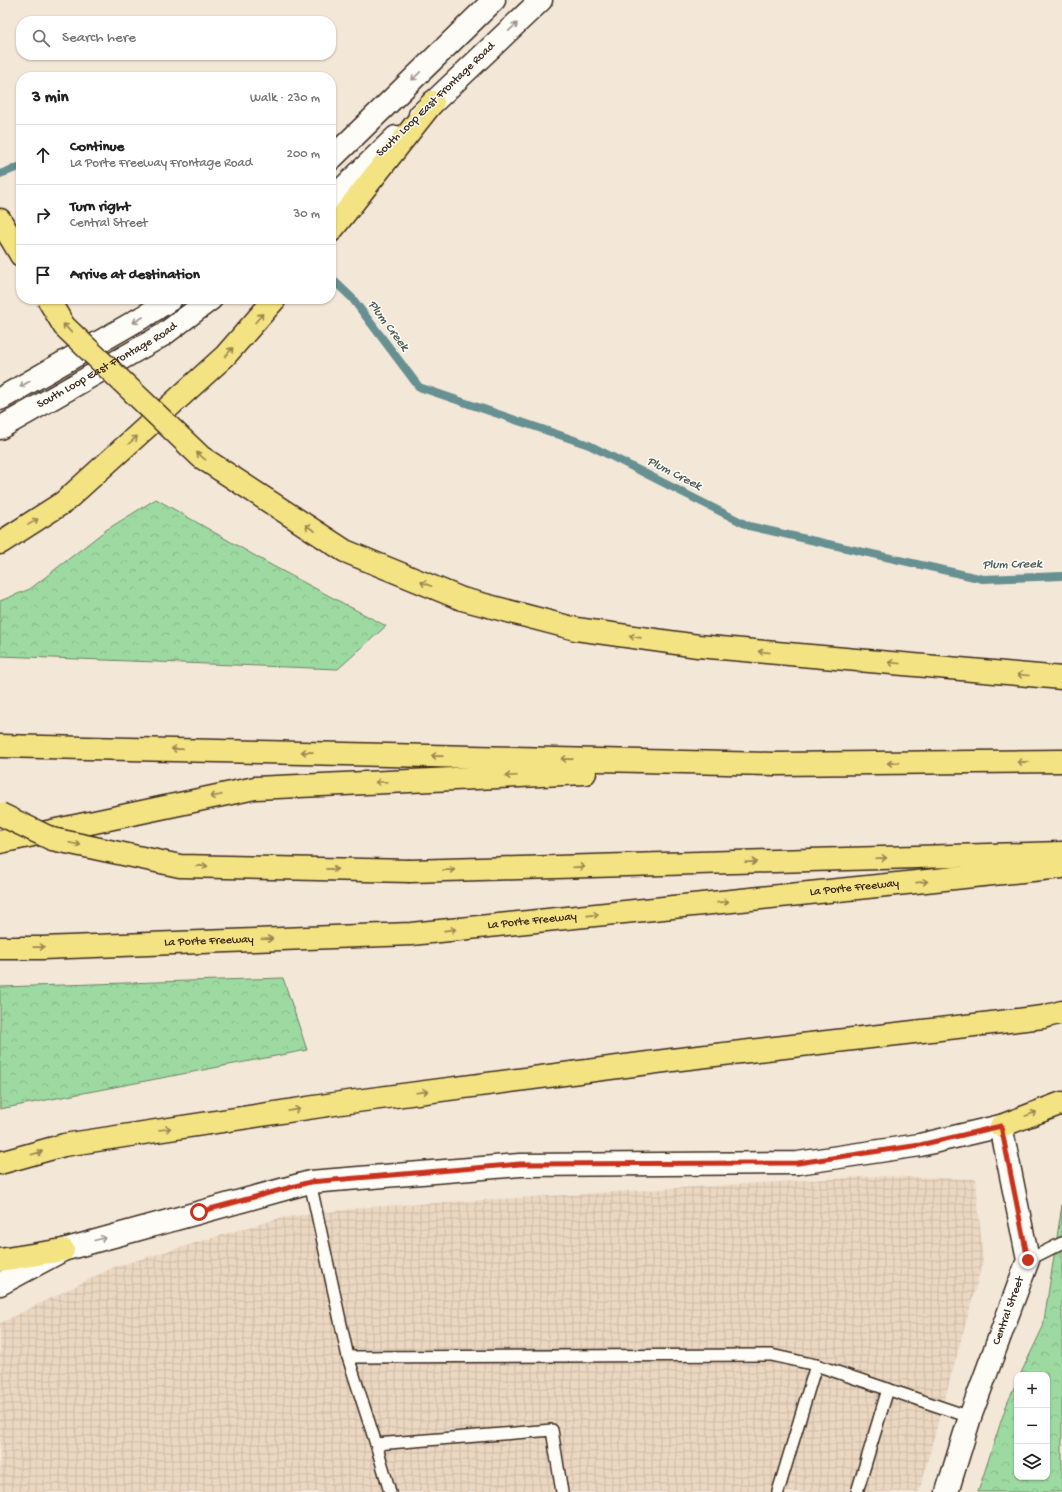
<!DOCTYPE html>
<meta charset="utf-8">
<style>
body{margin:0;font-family:"Gochi Hand",sans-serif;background:#f6f6f6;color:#222}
.controls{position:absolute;right:12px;bottom:12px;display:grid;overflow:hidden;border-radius:8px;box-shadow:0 1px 3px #0004}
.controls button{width:36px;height:36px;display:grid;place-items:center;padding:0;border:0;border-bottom:1px solid #e0e0e0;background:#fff;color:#222;font:20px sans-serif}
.stop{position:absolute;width:12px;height:12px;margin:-9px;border:3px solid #c8321e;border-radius:50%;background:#fff}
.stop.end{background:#c8321e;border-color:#fff;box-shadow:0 1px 4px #0008}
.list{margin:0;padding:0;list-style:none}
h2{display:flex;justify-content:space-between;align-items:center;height:52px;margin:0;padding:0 16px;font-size:17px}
h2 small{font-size:13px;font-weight:400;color:#767676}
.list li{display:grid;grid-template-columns:26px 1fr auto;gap:12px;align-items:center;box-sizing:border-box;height:60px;padding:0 16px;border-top:1px solid #e0e0e0}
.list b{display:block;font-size:15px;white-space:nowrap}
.list p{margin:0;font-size:13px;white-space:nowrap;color:#767676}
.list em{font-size:13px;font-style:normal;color:#767676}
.icon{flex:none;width:22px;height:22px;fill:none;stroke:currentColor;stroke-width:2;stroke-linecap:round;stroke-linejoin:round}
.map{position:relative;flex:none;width:1062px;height:1492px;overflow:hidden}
.search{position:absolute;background:#fff;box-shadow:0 1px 3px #0004;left:16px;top:16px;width:320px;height:44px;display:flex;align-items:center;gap:10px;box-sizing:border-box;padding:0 14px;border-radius:16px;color:#767676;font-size:15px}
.panel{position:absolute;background:#fff;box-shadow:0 1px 3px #0004;left:16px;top:72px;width:320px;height:232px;border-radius:16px}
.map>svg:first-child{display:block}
</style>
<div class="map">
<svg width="1062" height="1492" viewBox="0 0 1062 1492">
<defs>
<pattern id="industrial-grid" width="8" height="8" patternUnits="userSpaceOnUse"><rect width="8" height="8" fill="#ecd8c2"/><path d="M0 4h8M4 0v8" fill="none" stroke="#cbbaa6"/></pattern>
<pattern id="forest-crowns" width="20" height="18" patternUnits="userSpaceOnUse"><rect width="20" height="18" fill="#9ddaa1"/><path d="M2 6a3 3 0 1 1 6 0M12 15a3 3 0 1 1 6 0" fill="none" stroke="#88bb8a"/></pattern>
</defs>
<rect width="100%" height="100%" fill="#f3e7d8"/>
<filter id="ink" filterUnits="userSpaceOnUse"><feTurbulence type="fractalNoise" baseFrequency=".025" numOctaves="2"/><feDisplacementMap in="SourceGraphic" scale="8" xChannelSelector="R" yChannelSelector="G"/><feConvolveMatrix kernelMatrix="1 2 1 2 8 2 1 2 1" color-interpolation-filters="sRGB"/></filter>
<g filter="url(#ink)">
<!-- industrial -->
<polygon fill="url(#industrial-grid)" points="876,1176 976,1179 983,1261 919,1492 0,1492 0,1323 114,1267 280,1218 368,1207"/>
<!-- forest -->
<g fill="url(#forest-crowns)" stroke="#6c8260">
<polygon points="156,499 271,565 386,626 338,669 0,656 0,601 30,589 106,530"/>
<polygon points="283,978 307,1050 0,1109 0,987"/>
<polygon points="1062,1205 1062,1492 978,1492 1006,1406 1017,1382 1017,1477 1047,1477 1047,1375 1020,1375 1043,1327"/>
</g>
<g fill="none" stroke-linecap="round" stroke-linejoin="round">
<!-- stream -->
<g stroke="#669091" stroke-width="8">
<polyline points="0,174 21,166"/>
<polyline points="331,278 352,298 419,387 589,445 749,526 983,579 1062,576"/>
</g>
<!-- lane casing -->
<g stroke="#3b2a1e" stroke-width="14">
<g id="lane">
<polyline points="310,1182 348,1357 376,1444 552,1430 562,1492"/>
<polyline points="1028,1260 1062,1243"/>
<polyline points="348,1357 771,1355 816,1365 970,1417"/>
<polyline points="376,1444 390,1492"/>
<polyline points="778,1492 816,1365"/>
<polyline points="857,1492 888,1389"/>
</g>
</g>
<!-- secondary casing -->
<g stroke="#3b2a1e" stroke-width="25">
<g id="secondary">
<polyline points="420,115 541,0"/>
<polyline points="331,159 494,0"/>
<polyline points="331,200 396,137"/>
<polyline points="0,399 148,314 171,299"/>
<path id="s1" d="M0 428 163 335 211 299"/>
<polyline points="0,1284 63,1250 310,1182 520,1165 798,1163 920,1145 1001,1126 1028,1260 970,1417 947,1492"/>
</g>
</g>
<!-- highway casing -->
<g stroke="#3b2a1e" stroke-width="25">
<g id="highway">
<polyline points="0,220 21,255"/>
<polyline points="331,231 433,102"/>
<polyline points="0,543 64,502 225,356 275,299"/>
<polyline points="462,599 576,629 698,646 1062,678"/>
<polyline points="0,746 774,764 1062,761"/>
<polyline points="0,842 255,788 585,773"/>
<polyline points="410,871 1062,853"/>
<path id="s2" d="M0 948H42L411 934 1062 867"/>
<polyline points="1001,1126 1062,1103"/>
<polyline points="0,1163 64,1145 341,1103 672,1060 1043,1017 1062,1012"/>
<polyline points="0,1260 63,1250"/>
</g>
</g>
<!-- lane -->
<use href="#lane" stroke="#fdfcf7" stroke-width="11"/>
<!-- secondary -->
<use href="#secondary" stroke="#fdfcf7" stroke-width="22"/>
<!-- highway -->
<use href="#highway" stroke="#f4e382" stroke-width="22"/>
<!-- highway-bridge casing -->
<g stroke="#3b2a1e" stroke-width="25" stroke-linecap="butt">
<g id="highway-bridge">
<polyline points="48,299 64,326 201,457 345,551 462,599"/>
<polyline points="0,814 52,839 180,866 410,871"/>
</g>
</g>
<!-- highway-bridge -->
<use href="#highway-bridge" stroke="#f4e382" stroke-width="22"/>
</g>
<!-- one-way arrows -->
<defs><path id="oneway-shaft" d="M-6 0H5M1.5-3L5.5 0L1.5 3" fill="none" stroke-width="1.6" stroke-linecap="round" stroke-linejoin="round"/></defs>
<g stroke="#9c938a">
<use href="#oneway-shaft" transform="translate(513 27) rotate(-43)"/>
<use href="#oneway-shaft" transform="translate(416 76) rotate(136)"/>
<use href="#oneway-shaft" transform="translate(138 320) rotate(150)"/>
<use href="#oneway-shaft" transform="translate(25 384) rotate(150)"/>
<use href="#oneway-shaft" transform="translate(100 1239) rotate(-15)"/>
</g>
<g stroke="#988650">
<use href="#oneway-shaft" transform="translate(259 318) rotate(-49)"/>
<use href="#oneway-shaft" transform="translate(67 328) rotate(-133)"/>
<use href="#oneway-shaft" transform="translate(229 352) rotate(-49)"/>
<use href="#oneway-shaft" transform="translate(133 440) rotate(-42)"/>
<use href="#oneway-shaft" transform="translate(201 456) rotate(-141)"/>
<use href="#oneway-shaft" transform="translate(33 522) rotate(-32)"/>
<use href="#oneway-shaft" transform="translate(310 528) rotate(-147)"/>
<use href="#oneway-shaft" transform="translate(426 584) rotate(-158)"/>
<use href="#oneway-shaft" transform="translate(635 637) rotate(-172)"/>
<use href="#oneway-shaft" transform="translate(764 652) rotate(-175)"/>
<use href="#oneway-shaft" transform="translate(894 663) rotate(-175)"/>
<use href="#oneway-shaft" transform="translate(1023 675) rotate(-175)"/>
<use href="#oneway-shaft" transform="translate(177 749) rotate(-179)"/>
<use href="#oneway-shaft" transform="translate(307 752) rotate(-179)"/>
<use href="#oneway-shaft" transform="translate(437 756) rotate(-179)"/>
<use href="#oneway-shaft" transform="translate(567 759) rotate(-179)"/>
<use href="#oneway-shaft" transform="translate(1023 762) rotate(179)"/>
<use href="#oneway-shaft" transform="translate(893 763) rotate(179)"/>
<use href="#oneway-shaft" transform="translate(511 776) rotate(177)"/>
<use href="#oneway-shaft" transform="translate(381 782) rotate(177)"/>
<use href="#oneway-shaft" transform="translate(216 796) rotate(168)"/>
<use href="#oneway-shaft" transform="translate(75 844) rotate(12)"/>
<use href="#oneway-shaft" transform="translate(881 858) rotate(-2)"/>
<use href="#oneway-shaft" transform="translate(751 862) rotate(-2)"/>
<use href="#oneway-shaft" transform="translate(202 866) rotate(1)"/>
<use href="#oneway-shaft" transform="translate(579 867) rotate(-2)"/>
<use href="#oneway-shaft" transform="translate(332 869) rotate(1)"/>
<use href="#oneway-shaft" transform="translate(449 870) rotate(-2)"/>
<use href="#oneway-shaft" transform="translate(922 882) rotate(-6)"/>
<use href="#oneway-shaft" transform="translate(723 902) rotate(-6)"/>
<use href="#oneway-shaft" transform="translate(593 915) rotate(-6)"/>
<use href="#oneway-shaft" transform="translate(450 930) rotate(-6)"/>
<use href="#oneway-shaft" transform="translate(267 939) rotate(-2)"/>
<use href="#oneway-shaft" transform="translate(39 947) rotate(-1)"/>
<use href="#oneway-shaft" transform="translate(422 1092) rotate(-7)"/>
<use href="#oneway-shaft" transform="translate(294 1110) rotate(-9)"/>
<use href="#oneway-shaft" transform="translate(1031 1114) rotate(-20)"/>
<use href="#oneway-shaft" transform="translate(165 1129) rotate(-9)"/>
<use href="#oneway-shaft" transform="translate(37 1153) rotate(-16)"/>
</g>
</g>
<g fill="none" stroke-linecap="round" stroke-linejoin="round" filter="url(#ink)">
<!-- route -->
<polyline stroke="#c8321e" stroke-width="5" points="199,1212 310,1182 520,1164 798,1163 920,1145 1001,1126 1028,1260"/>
</g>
<g text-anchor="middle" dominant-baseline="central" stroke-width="3" stroke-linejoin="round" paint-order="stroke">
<!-- street labels -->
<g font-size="12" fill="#3b2a1e" stroke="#fdfcf7">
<text transform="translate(436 100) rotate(-44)">South Loop East Frontage Road</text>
<text stroke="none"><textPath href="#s1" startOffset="124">South Loop East Frontage Road</textPath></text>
<text stroke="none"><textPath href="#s2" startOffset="857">La Porte Freeway</textPath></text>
<text stroke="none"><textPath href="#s2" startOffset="533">La Porte Freeway</textPath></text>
<text stroke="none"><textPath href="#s2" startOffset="209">La Porte Freeway</textPath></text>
<text transform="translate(1009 1311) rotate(-70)">Central Street</text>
</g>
<!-- water labels -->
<g font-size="13" font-style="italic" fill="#515d57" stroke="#fdfcf7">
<text transform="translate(388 326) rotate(53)">Plum Creek</text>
<text transform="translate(674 474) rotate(27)">Plum Creek</text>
<text transform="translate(1012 565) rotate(-1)">Plum Creek</text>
</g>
</g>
</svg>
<div class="controls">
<button>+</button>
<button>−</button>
<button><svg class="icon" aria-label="layers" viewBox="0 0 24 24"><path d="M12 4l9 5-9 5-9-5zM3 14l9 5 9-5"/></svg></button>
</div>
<div class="stop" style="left:199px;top:1212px"></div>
<div class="stop end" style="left:1028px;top:1260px"></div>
<div class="search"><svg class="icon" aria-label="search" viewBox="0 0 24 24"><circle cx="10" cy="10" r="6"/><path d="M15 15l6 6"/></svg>Search here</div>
<section class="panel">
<h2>3 min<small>Walk · 230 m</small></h2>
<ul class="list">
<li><svg class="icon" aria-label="ahead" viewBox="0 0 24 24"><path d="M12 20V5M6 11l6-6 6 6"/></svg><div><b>Continue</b><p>La Porte Freeway Frontage Road</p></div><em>200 m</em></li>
<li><svg class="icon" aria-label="right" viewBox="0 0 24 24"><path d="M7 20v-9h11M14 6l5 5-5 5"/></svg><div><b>Turn right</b><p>Central Street</p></div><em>30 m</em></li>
<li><svg class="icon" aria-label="arrive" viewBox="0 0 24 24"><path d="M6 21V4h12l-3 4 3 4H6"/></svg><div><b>Arrive at destination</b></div></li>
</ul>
</section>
</div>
